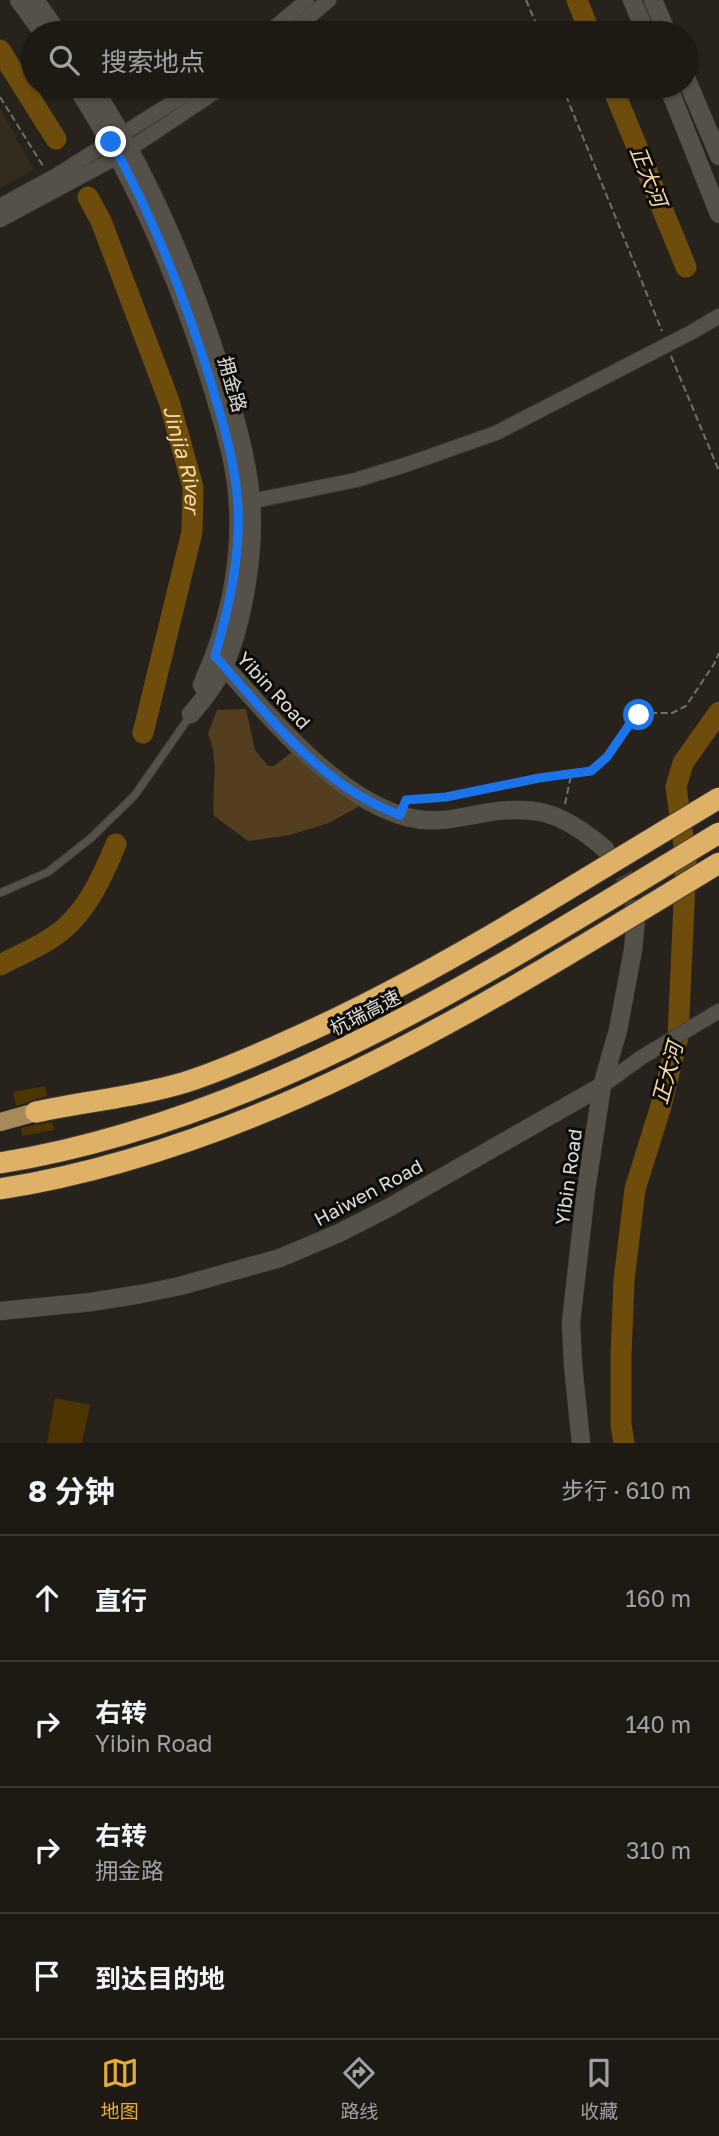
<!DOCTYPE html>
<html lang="zh">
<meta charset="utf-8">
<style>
body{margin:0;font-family:"Golos Text","Noto Sans SC",sans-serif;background:#2a2722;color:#f1f3f6}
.stop{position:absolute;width:21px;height:21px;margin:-16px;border:5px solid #1a73e8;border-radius:50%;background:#fff}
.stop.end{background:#1a73e8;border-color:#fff;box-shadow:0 2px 7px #0008}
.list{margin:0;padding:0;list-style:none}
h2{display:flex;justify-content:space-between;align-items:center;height:91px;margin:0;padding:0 28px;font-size:30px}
h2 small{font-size:23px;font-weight:400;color:#a0a1a0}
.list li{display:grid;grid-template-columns:46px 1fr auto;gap:21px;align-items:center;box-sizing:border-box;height:126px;padding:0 28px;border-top:2px solid #3b3834}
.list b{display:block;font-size:26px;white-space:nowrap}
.list p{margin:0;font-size:23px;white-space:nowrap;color:#a0a1a0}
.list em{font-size:23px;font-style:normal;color:#a0a1a0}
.icon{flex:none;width:38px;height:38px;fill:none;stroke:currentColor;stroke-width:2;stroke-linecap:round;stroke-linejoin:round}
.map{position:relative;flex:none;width:719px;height:1443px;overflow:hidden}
.search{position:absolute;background:#1d1a14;box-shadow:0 2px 5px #0004;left:21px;right:21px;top:21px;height:77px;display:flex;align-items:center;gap:18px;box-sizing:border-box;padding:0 24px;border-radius:38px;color:#a0a1a0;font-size:26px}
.sheet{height:595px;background:#1d1a14}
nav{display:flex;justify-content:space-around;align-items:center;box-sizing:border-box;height:98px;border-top:2px solid #3b3834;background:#1d1a14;font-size:19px;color:#a0a1a0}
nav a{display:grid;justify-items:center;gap:4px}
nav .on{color:#e9ab38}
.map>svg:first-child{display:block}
</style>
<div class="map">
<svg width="719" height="1443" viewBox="0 0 719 1443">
<rect width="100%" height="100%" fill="#27221b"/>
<!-- built -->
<polygon fill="#332b1e" points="0,108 34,170 0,188"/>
<!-- green -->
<path fill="#533f1f" d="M246 709 255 750 268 766H274L293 751 363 804 329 823 290 835 248 841 214 816C211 788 220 761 208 734L217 710Z"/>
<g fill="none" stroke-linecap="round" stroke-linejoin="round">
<!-- river -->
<g stroke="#6e4d0c" stroke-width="21">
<polyline points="577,0 590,33"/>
<polyline points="0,50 56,139"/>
<polyline points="612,86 686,267"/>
<path id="s1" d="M88 197 101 221 169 401 193 487 192 532 143 733"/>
<path d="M0 965C17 956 37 948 53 937 85 916 102 878 116 844"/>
<polyline points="624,1443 621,1425 621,1356 624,1280 635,1189 661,1106 678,1037 686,860 676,787 683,763 719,712"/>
</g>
</g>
<!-- building -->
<g fill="#4d3403">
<polygon points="45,1086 47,1096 16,1106 13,1092"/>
<polygon points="52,1122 54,1130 22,1136 21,1128"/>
<polygon points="55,1398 90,1405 82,1443 47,1443"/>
</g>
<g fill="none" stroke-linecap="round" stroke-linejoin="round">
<!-- tertiary-tunnel -->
<polyline stroke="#433e37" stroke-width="18" stroke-dasharray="18 9" stroke-linecap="butt" points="608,853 623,874 632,891 636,919"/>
<!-- service casing -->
<g stroke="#423e38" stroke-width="9">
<polyline id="service" points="0,893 48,872 91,838 135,795 190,716"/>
</g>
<!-- minor casing -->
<g stroke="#423e38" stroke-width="16">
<g id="minor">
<polyline points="268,33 307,0"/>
<polyline points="290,33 329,0"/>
<polyline points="0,206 57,175 199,86"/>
<polyline points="0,220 119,156 224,86"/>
<polyline points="243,503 356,480 408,464 496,433 692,332 719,316"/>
<polyline points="602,1086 642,1057 719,1011"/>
</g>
</g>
<!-- tertiary casing -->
<g stroke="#423e38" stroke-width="19">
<g id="tertiary">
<polyline points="19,0 43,33"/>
<polyline points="35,0 58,33"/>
<path d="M76 86C135 177 178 277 210 380 222 420 236 462 238 504 242 565 227 630 202 685"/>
<path d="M92 86C148 173 190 272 221 371 234 413 247 456 251 500 255 549 244 621 224 666 216 684 204 699 191 714"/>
<path d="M217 658C267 713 336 801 411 818 432 823 453 819 474 815 532 803 560 810 605 849"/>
<polyline points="0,1311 91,1302 141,1294 180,1286 280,1258 339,1233 390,1207 602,1086"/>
<polyline points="581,1443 573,1365 571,1322 586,1190 602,1086 618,1030 633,950 636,919"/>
</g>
</g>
<!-- secondary casing -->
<g stroke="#423e38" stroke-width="19">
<g id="secondary">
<polyline points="632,0 646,33"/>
<polyline points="653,0 667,33"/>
<polyline points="686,78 719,156"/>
<polyline points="668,86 719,214"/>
</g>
</g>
<!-- primary casing -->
<g stroke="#423e38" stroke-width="19">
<polyline id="primary" points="0,1122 36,1112"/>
</g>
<!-- motorway casing -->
<g stroke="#423e38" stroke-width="23">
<path id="motorway" d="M36 1112C86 1101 137 1097 186 1082 223 1070 259 1054 294 1038 380 1000 461 954 542 905"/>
</g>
<!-- path -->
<g stroke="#746f69" stroke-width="2" stroke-dasharray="7 3.5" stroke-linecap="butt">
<polyline points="526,0 540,33"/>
<polyline points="562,86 662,331"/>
<polyline points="0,97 43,166"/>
<polyline points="671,356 719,471"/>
<polyline points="406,800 446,797 539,778 591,771 607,756 629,725 639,715 646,713 672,713 686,706 714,664 719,653"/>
<polyline points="565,804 571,775"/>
</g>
<!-- service -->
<use href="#service" stroke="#555048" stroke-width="7"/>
<!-- minor -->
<use href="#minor" stroke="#555048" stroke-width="14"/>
<!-- tertiary -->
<use href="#tertiary" stroke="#555048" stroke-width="18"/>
<!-- secondary -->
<use href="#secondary" stroke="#555048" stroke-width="18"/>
<!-- primary -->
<use href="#primary" stroke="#a88a5a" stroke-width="18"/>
<!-- motorway -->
<use href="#motorway" stroke="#dfb166" stroke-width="21"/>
<!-- motorway-bridge casing -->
<g stroke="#423e38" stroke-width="23" stroke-linecap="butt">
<g id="motorway-bridge">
<polyline points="542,905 719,798"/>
<path d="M0 1163C266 1119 493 970 719 833"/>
<path d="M0 1189C265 1147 494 1000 719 863"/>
</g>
</g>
<!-- motorway-bridge -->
<use href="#motorway-bridge" stroke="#dfb166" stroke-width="21"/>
</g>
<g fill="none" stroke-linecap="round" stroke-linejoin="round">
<!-- route -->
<path stroke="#1a73e8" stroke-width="9" d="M111 142C153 215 185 299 210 379 222 419 235 461 238 504 241 556 229 607 215 656 269 716 322 787 400 815L406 800 446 797 539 778 591 771 607 757 629 725 639 715"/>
</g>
<g text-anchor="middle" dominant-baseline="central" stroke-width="6" stroke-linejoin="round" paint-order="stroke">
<!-- street labels -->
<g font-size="19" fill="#e0ddd8" stroke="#0e0c09">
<text transform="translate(233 384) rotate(74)">拥金路</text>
<text transform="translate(274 690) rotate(47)">Yibin Road</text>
<text transform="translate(365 1012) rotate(-27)">杭瑞高速</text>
<text transform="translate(568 1177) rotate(-82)">Yibin Road</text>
<text transform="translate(368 1192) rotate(-28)">Haiwen Road</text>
</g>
<!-- water labels -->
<g font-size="21" font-style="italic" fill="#f9daab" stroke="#0e0c09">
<text transform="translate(649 176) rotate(68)">正大河</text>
<text stroke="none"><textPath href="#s1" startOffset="280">Jinjia River</textPath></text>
<text transform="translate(667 1073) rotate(-75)">正大河</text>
</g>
</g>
</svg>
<div class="stop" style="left:639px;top:715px"></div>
<div class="stop end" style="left:111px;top:142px"></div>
<div class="search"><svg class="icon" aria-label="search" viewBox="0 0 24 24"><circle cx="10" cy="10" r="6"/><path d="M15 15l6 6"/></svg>搜索地点</div>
</div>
<section class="sheet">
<h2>8 分钟<small>步行 · 610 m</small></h2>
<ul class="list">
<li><svg class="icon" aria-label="ahead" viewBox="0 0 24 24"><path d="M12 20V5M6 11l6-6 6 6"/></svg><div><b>直行</b></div><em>160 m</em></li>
<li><svg class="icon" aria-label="right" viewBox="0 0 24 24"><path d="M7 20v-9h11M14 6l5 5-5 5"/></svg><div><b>右转</b><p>Yibin Road</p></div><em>140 m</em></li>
<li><svg class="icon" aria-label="right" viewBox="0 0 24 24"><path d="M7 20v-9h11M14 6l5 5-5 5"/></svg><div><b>右转</b><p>拥金路</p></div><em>310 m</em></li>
<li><svg class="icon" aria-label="arrive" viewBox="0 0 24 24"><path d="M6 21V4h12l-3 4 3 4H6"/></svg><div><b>到达目的地</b></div></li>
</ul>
</section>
<nav>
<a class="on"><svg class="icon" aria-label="map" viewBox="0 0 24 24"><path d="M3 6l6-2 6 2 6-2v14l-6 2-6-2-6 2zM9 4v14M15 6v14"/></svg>地图</a>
<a><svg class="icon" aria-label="directions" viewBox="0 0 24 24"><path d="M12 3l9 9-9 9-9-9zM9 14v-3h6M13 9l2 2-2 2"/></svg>路线</a>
<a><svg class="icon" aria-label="saved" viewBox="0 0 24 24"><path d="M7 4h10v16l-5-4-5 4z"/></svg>收藏</a>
</nav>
